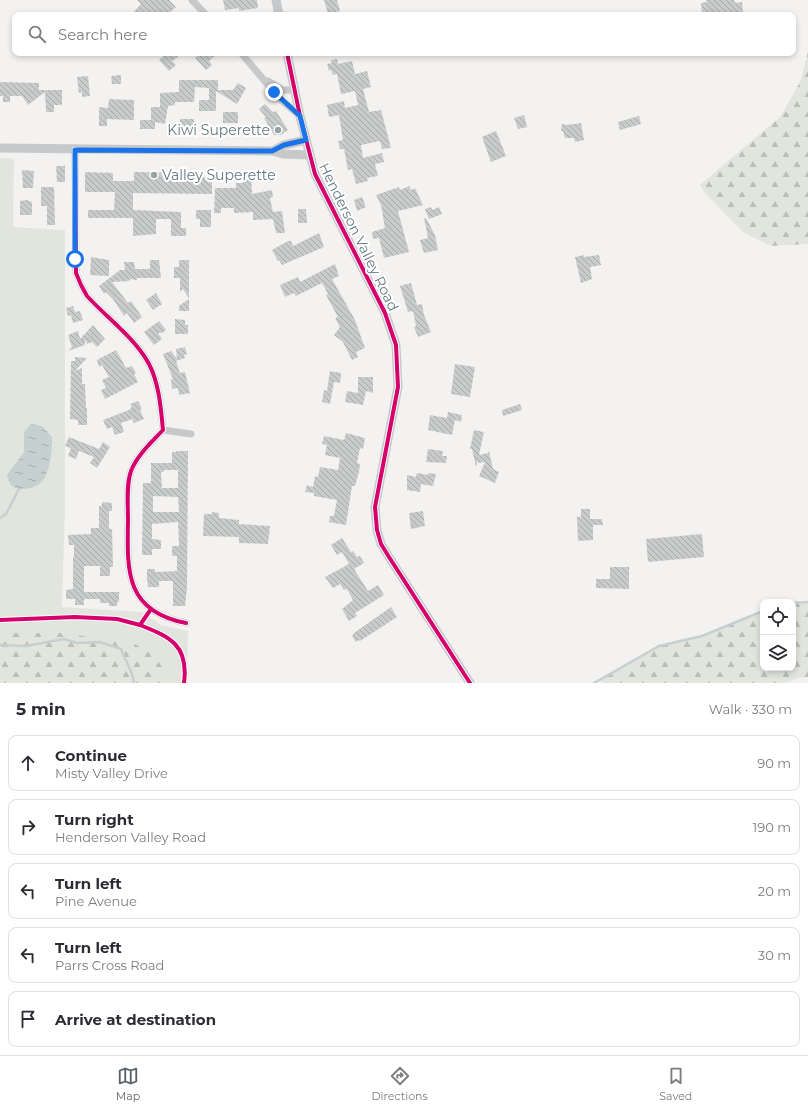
<!DOCTYPE html>
<meta charset="utf-8">
<style>
body{margin:0;font-family:Montserrat,sans-serif;background:#f7f7f7;color:#2b2b33}
.controls{position:absolute;right:12px;bottom:12px;display:grid;overflow:hidden;border-radius:8px;box-shadow:0 2px 6px #0003}
.controls button{width:36px;height:36px;display:grid;place-items:center;padding:0;border:0;border-bottom:1px solid #e1e1e2;background:#fff;color:#2b2b33;font:20px sans-serif}
.stop{position:absolute;width:12px;height:12px;margin:-9px;border:3px solid #1a73e8;border-radius:50%;background:#fff}
.stop.end{background:#1a73e8;border-color:#fff;box-shadow:0 1px 4px #0008}
.list{margin:0;padding:0;list-style:none}
h2{display:flex;justify-content:space-between;align-items:center;height:52px;margin:0;padding:0 16px;font-size:17px}
h2 small{font-size:13px;font-weight:400;color:#7c7c81}
.list li{display:grid;grid-template-columns:26px 1fr auto;gap:12px;align-items:center;box-sizing:border-box;height:56px;margin:0 8px 8px;padding:0 8px;border:1px solid #e1e1e2;border-radius:8px}
.list b{display:block;font-size:15px;white-space:nowrap}
.list p{margin:0;font-size:13px;white-space:nowrap;color:#7c7c81}
.list em{font-size:13px;font-style:normal;color:#7c7c81}
.icon{flex:none;width:22px;height:22px;fill:none;stroke:currentColor;stroke-width:2;stroke-linecap:round;stroke-linejoin:round}
.map{position:relative;flex:none;width:808px;height:683px;overflow:hidden}
.search{position:absolute;background:#fff;box-shadow:0 2px 6px #0003;left:12px;right:12px;top:12px;height:44px;display:flex;align-items:center;gap:10px;box-sizing:border-box;padding:0 14px;border-radius:8px;color:#7c7c81;font-size:15px}
.sheet{height:372px;background:#fff}
nav{display:flex;justify-content:space-around;align-items:center;box-sizing:border-box;height:56px;border-top:1px solid #e1e1e2;background:#fff;font-size:11px;color:#7c7c81}
nav a{display:grid;justify-items:center;gap:2px}
nav .on{color:#5b6167}
.map>svg:first-child{display:block}
</style>
<div class="map">
<svg width="808" height="683" viewBox="0 0 808 683">
<defs>
<pattern id="forest-firs" width="22" height="20" patternUnits="userSpaceOnUse"><rect width="22" height="20" fill="#e2e4de"/><path d="M5 1l3.5 6h-7zM16 11l3.5 6h-7z" fill="#bbbeb9"/></pattern>
<pattern id="water-ripples" width="26" height="14" patternUnits="userSpaceOnUse"><rect width="26" height="14" fill="#c6d0d1"/><path d="M2 4q2-2 4 0t4 0M15 11q2-2 4 0t4 0" fill="none" stroke="#a4aeaf"/></pattern>
<pattern id="building-back-hatch" width="6" height="6" patternUnits="userSpaceOnUse"><rect width="6" height="6" fill="#c9cbcb"/><path d="M-1 5l2 2M0 0l6 6M5-1l2 2" fill="none" stroke="#a7aaaa"/></pattern>
</defs>
<rect width="100%" height="100%" fill="#f3f2f0"/>
<!-- green -->
<polygon fill="#e2e4de" points="0,158 14,159 13,227 65,230 65,507 62,607 142,612 161,625 188,631 187,683 150,683 0,641"/>
<!-- forest -->
<g fill="url(#forest-firs)">
<polygon points="808,52 808,244 771,246 743,232 704,192 700,185 781,116 801,80"/>
<polygon points="808,602 808,677 799,678 784,683 602,683 600,679 659,646 702,636 763,611 763,668 793,668 793,603"/>
<polygon points="0,633 59,633 132,642 156,657 164,671 164,683 0,683"/>
</g>
<!-- water -->
<path fill="url(#water-ripples)" d="M31 424 42 426 52 437C52 451 51 464 45 477 40 488 19 494 10 484 9 482 8 477 7 475L24 452V432Z"/>
<g fill="none" stroke-linecap="round" stroke-linejoin="round">
<!-- stream -->
<g stroke="#c6d0d1" stroke-width="2.5">
<polyline points="0,518 6,514 19,489"/>
<polyline points="793,603 808,602"/>
<polyline points="0,645 26,646 64,639 77,643 100,642 121,649 132,674 134,683"/>
<polyline points="594,683 659,646 702,636 763,611"/>
</g>
</g>
<!-- building -->
<g fill="url(#building-back-hatch)" fill-rule="evenodd">
<polygon points="137,0 169,0 176,7 167,15 131,15 141,4"/>
<polygon points="223,0 257,0 258,8 239,11 239,8 225,10"/>
<polygon points="324,0 337,0 340,11 328,14"/>
<polygon points="706,0 734,0 735,3 742,2 743,13 741,15 702,15 701,3 707,2"/>
<polygon points="167,53 174,53 178,57 172,61 176,65 169,71 159,60"/>
<polygon points="201,53 218,53 209,61 212,65 206,70 195,58"/>
<polygon points="337,59 338,64 352,61 355,74 367,71 371,87 363,89 369,112 381,110 391,148 382,149 380,141 361,145 363,158 382,153 384,162 375,164 378,176 367,178 368,181 356,184 352,169 348,170 344,149 340,149 338,141 343,140 339,115 329,117 327,105 344,101 345,108 358,105 355,91 341,94 337,74 333,75 331,70 329,71 327,64 332,63 331,60"/>
<polygon points="121,75 121,84 112,84 111,76"/>
<polygon points="88,76 90,96 82,97 82,92 79,93 77,77"/>
<polygon points="179,80 218,80 218,90 233,90 238,83 246,88 237,104 216,91 216,111 199,111 199,100 209,100 209,88 195,87 194,102 175,102 175,105 168,106 165,124 155,122 155,129 140,129 140,120 151,120 151,107 160,107 160,93 179,92"/>
<polygon points="0,82 39,83 39,90 62,90 62,105 54,105 54,112 46,112 45,92 28,105 22,96 10,96 10,102 3,102 3,96 0,96"/>
<polygon points="109,99 134,100 134,120 107,119 107,126 99,126 99,107 108,108"/>
<polygon points="265,104 273,112 276,111 288,130 281,135 274,135 264,118 266,117 259,109"/>
<rect x="223" y="112" width="15" height="11"/>
<polygon points="524,115 527,127 518,129 514,118"/>
<polygon points="639,116 641,124 620,130 618,122"/>
<polygon points="180,119 194,119 194,134 185,134 185,127 180,127"/>
<polygon points="581,123 584,140 575,142 574,138 565,138 563,131 561,131 562,124 567,125"/>
<polygon points="496,131 506,156 491,162 482,137"/>
<polygon points="56,166 65,166 65,182 57,182"/>
<polygon points="22,170 34,171 33,188 23,188"/>
<polygon points="85,172 113,173 113,181 134,181 134,172 188,173 188,177 212,177 212,194 133,193 133,210 181,212 181,228 186,228 186,236 171,236 171,219 156,219 156,234 133,236 133,218 88,218 88,210 114,210 115,192 85,192"/>
<polygon points="244,174 251,174 252,194 272,190 273,197 270,198 273,212 282,211 285,233 276,233 273,219 253,220 253,212 234,213 234,208 221,208 221,213 214,213 215,188 236,188 236,183 243,183"/>
<polygon points="409,186 411,190 415,188 423,205 398,211 409,252 384,258 379,238 373,239 372,232 385,228 381,205 376,195 399,187 400,190"/>
<polygon points="41,187 54,187 55,225 47,225 47,206 41,206"/>
<polygon points="362,197 366,207 357,211 354,200"/>
<polygon points="27,200 32,202 32,215 20,215 20,201"/>
<polygon points="431,207 432,210 439,207 442,214 429,219 425,209"/>
<polygon points="298,209 306,209 307,223 298,223"/>
<polygon points="196,210 211,210 211,227 200,227 200,219 196,219"/>
<polygon points="424,218 426,218 435,235 438,250 424,253 420,240 428,238"/>
<polygon points="319,233 324,247 282,265 279,260 278,261 272,250 288,241 291,241 293,246"/>
<polygon points="584,255 584,257 599,255 601,265 590,267 592,279 581,283 575,257"/>
<polygon points="91,257 109,260 109,276 90,275"/>
<polygon points="150,260 159,260 161,278 137,278 137,280 130,279 129,281 112,282 128,303 131,301 142,317 134,323 127,313 124,316 113,299 106,292 104,294 99,286 120,270 125,270 124,262 134,262 135,269 150,269"/>
<polygon points="179,260 189,260 189,298 183,289 180,292 180,278 174,278 174,267 179,267"/>
<polygon points="335,264 339,276 332,279 355,320 365,348 356,352 358,357 352,360 343,342 334,335 340,327 335,318 338,317 326,295 328,294 322,283 296,296 294,293 285,297 280,285 298,277 300,282"/>
<polygon points="411,283 417,305 422,304 424,315 431,332 418,337 414,327 416,326 413,311 408,312 400,286"/>
<polygon points="156,293 162,304 153,310 146,300"/>
<polygon points="189,299 189,311 179,311 179,306"/>
<polygon points="73,306 75,312 80,311 83,320 73,323 71,315 68,316 66,308"/>
<polygon points="175,319 185,320 185,325 188,325 188,334 175,334"/>
<polygon points="159,321 166,330 162,333 158,333 162,339 154,345 144,332"/>
<polygon points="93,325 105,339 97,347 92,342 87,344 85,339 85,345 68,351 72,347 68,335 78,331 80,339"/>
<polygon points="185,347 187,354 184,355 185,358 176,361 180,373 185,372 190,393 179,395 178,388 172,389 171,379 173,379 163,354 171,351 177,359 176,349"/>
<polygon points="116,350 126,368 132,366 136,373 134,374 138,382 105,399 101,390 106,388 102,380 109,377 102,365 99,367 97,360"/>
<polygon points="75,357 87,358 75,371 82,368 82,384 85,384 86,408 87,408 87,425 78,425 78,420 70,419 71,361 75,361"/>
<polygon points="455,364 475,367 470,397 451,394"/>
<polygon points="330,371 341,373 340,383 334,382 330,404 322,402 324,390 327,391"/>
<polygon points="358,377 373,377 373,393 366,391 363,405 345,402 347,391 358,393"/>
<polygon points="138,401 142,409 140,410 144,419 134,423 132,419 121,423 124,432 115,435 112,427 107,429 103,420 129,410 132,407 130,404"/>
<polygon points="520,404 522,410 503,416 502,410"/>
<polygon points="448,412 462,415 461,422 455,420 452,435 428,430 430,415 447,418"/>
<polygon points="474,430 484,432 479,455 488,453 489,451 493,469 499,472 495,483 479,476 485,462 478,463 478,459 476,467 472,449 470,449"/>
<polygon points="346,433 365,438 363,449 360,448 357,463 360,464 359,472 355,486 352,486 346,525 329,522 330,516 334,516 337,500 314,496 314,493 305,492 307,485 313,487 315,476 318,477 320,467 338,470 340,458 325,455 327,445 322,444 324,436 344,440"/>
<polygon points="69,437 99,449 103,442 110,447 97,468 90,463 94,457 79,451 76,459 68,456 71,448 65,446"/>
<polygon points="428,449 443,451 442,456 447,456 446,463 426,462"/>
<path d="M176 451H188L187 588 185 606H173V581H159V587H148L147 578V569H155V572L177 571V556H172V546H179L178 522 152 524V539L161 540V549H152V555H142L143 483H151V463H172V452H176ZM164 470H178V488H162L161 472H164ZM153 496 178 497 179 512H153Z"/>
<polygon points="417,473 428,475 428,473 436,474 433,486 421,484 420,492 407,490 407,475 416,477"/>
<polygon points="102,502 112,503 112,511 109,511 109,529 112,529 113,567 110,567 110,576 100,576 100,566 84,566 84,592 119,592 119,602 117,602 117,606 109,606 109,603 100,603 100,599 84,599 84,605 75,605 75,599 66,599 66,590 73,589 73,557 74,557 74,545 69,545 68,535 91,534 91,528 99,528 99,506 102,506"/>
<polygon points="581,509 590,509 590,519 602,519 603,525 593,525 593,540 578,541 577,517 581,517"/>
<polygon points="423,511 425,526 411,529 409,513"/>
<polygon points="212,512 219,513 219,518 239,520 239,524 270,526 268,544 239,543 239,537 203,536 204,514 212,514"/>
<polygon points="702,534 704,557 648,562 646,539"/>
<polygon points="342,538 351,552 353,551 357,557 360,556 364,563 354,569 368,591 378,585 384,595 355,613 357,616 349,621 342,609 353,600 347,589 344,590 340,584 333,588 325,577 349,564 342,552 337,555 331,545"/>
<polygon points="610,567 629,567 629,589 596,588 596,579 610,579"/>
<polygon points="391,607 397,617 360,641 359,640 356,642 352,636 354,633"/>
</g>
<g fill="none" stroke-linecap="round" stroke-linejoin="round">
<!-- minor -->
<g stroke="#c7c8c9" stroke-width="7">
<polyline points="192,0 206,15"/>
<polyline points="241,53 280,99 300,116"/>
<polyline points="268,81 282,90 294,90"/>
<path d="M75 150 76 273 81 285 87 296C107 318 135 338 149 364 159 383 161 409 163 430 152 442 137 455 131 471 126 485 128 504 128 520 127 571 125 611 186 623"/>
<polyline points="163,430 191,434"/>
</g>
<!-- tertiary -->
<g stroke="#c7c8c9" stroke-width="9">
<polyline points="276,0 279,15"/>
<polyline points="287,53 300,116 315,174 385,313 396,345 398,387 375,507 377,530 381,544 389,557 470,683"/>
<polyline points="0,148 273,151 283,154 309,155"/>
<polyline points="273,151 284,145 306,140"/>
</g>
<!-- cycleway casing -->
<g stroke="#fff" stroke-width="6">
<g id="cycleway">
<polyline points="287,53 300,116 315,174 385,313 396,345 398,387 375,507 377,530 381,544 389,557 470,683"/>
<path d="M75 150 76 273 81 285 87 296C107 318 135 338 149 364 159 383 161 409 163 430 152 442 137 455 131 471 126 485 128 504 128 520 127 571 125 611 186 623"/>
<path d="M151 609 140 625C170 637 189 645 184 683"/>
<polyline points="0,620 75,617 117,619 140,625"/>
</g>
</g>
<!-- cycleway -->
<use href="#cycleway" stroke="#d6006c" stroke-width="4"/>
</g>
<g fill="none" stroke-linecap="round" stroke-linejoin="round">
<!-- route -->
<polyline stroke="#1a73e8" stroke-width="5" points="75,259 75,150 272,151 284,145 306,140 300,116 274,92"/>
</g>
<!-- markers -->
<g fill="#95a3a7" stroke="#fff" stroke-width="1.5">
<circle cx="278" cy="130" r="4"/>
<circle cx="154" cy="175" r="4"/>
</g>
<g text-anchor="middle" dominant-baseline="central" stroke-width="4" stroke-linejoin="round" paint-order="stroke">
<!-- poi labels -->
<g font-size="14" fill="#637880" stroke="#fff" text-anchor="end">
<text x="270" y="130">Kiwi Superette</text>
<text x="162" y="175" text-anchor="start">Valley Superette</text>
</g>
<!-- street labels -->
<g font-size="14" fill="#637880" stroke="#fff">
<text transform="translate(359 237) rotate(64)">Henderson Valley Road</text>
</g>
</g>
</svg>
<div class="controls">
<button><svg class="icon" aria-label="locate" viewBox="0 0 24 24"><circle cx="12" cy="12" r="6"/><path d="M12 2v4M12 18v4M2 12h4M18 12h4"/></svg></button>
<button><svg class="icon" aria-label="layers" viewBox="0 0 24 24"><path d="M12 4l9 5-9 5-9-5zM3 14l9 5 9-5"/></svg></button>
</div>
<div class="stop" style="left:75px;top:259px"></div>
<div class="stop end" style="left:274px;top:92px"></div>
<div class="search"><svg class="icon" aria-label="search" viewBox="0 0 24 24"><circle cx="10" cy="10" r="6"/><path d="M15 15l6 6"/></svg>Search here</div>
</div>
<section class="sheet">
<h2>5 min<small>Walk · 330 m</small></h2>
<ul class="list">
<li><svg class="icon" aria-label="ahead" viewBox="0 0 24 24"><path d="M12 20V5M6 11l6-6 6 6"/></svg><div><b>Continue</b><p>Misty Valley Drive</p></div><em>90 m</em></li>
<li><svg class="icon" aria-label="right" viewBox="0 0 24 24"><path d="M7 20v-9h11M14 6l5 5-5 5"/></svg><div><b>Turn right</b><p>Henderson Valley Road</p></div><em>190 m</em></li>
<li><svg class="icon" aria-label="left" viewBox="0 0 24 24"><path d="M17 20v-9H6M10 6l-5 5 5 5"/></svg><div><b>Turn left</b><p>Pine Avenue</p></div><em>20 m</em></li>
<li><svg class="icon" aria-label="left" viewBox="0 0 24 24"><path d="M17 20v-9H6M10 6l-5 5 5 5"/></svg><div><b>Turn left</b><p>Parrs Cross Road</p></div><em>30 m</em></li>
<li><svg class="icon" aria-label="arrive" viewBox="0 0 24 24"><path d="M6 21V4h12l-3 4 3 4H6"/></svg><div><b>Arrive at destination</b></div></li>
</ul>
</section>
<nav>
<a class="on"><svg class="icon" aria-label="map" viewBox="0 0 24 24"><path d="M3 6l6-2 6 2 6-2v14l-6 2-6-2-6 2zM9 4v14M15 6v14"/></svg>Map</a>
<a><svg class="icon" aria-label="directions" viewBox="0 0 24 24"><path d="M12 3l9 9-9 9-9-9zM9 14v-3h6M13 9l2 2-2 2"/></svg>Directions</a>
<a><svg class="icon" aria-label="saved" viewBox="0 0 24 24"><path d="M7 4h10v16l-5-4-5 4z"/></svg>Saved</a>
</nav>
